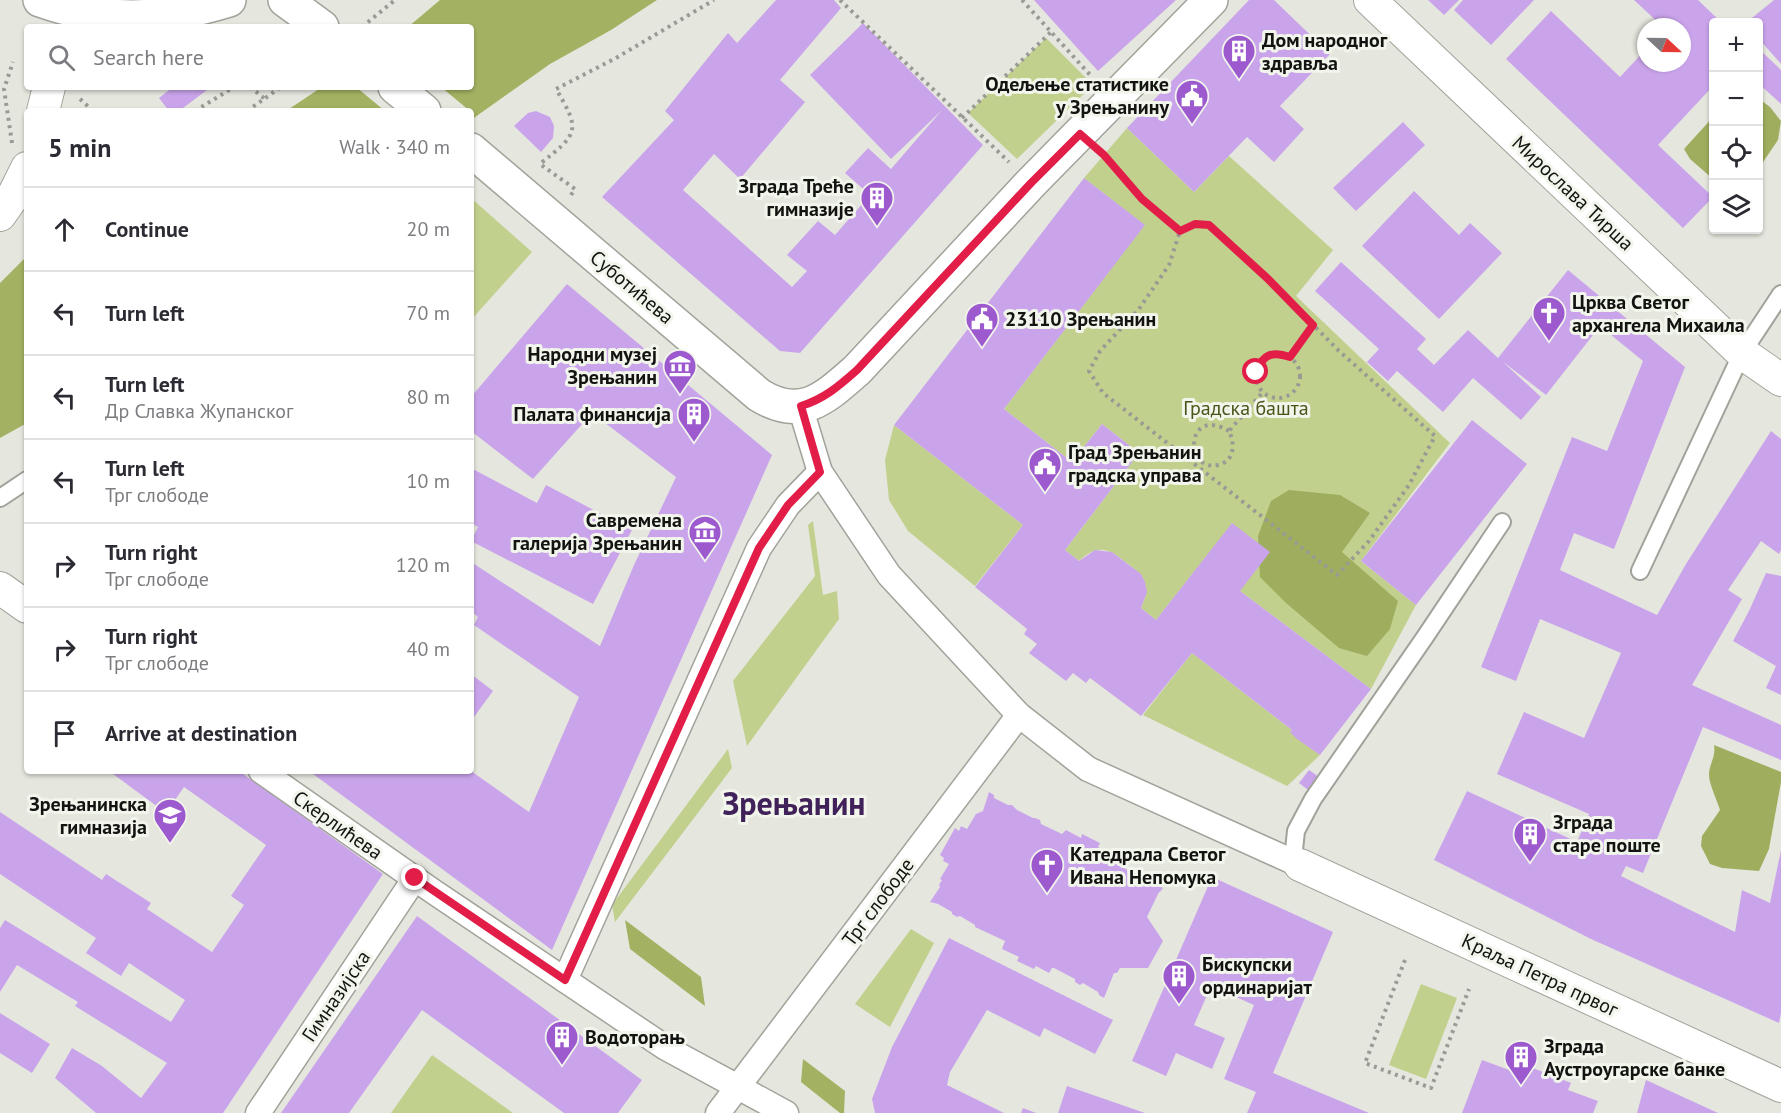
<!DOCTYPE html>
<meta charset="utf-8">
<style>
body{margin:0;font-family:"PT Sans",sans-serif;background:#f7f7f7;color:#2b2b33}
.controls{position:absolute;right:18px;top:18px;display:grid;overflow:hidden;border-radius:6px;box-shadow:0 2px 4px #0004}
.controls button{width:54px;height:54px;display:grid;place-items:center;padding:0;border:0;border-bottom:2px solid #e1e1e2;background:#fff;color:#2b2b33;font:30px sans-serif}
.compass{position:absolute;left:1637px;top:18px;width:54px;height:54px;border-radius:50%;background:#fff;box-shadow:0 2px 4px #0004;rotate:112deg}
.stop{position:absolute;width:18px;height:18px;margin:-14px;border:4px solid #e11d48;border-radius:50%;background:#fff}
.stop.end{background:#e11d48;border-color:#fff;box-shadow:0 2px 6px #0008}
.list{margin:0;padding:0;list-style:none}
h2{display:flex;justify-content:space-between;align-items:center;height:78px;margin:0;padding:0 24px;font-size:26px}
h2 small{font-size:20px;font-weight:400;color:#7c7c81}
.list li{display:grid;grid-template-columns:39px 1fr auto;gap:18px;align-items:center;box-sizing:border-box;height:84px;padding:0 24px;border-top:2px solid #e1e1e2}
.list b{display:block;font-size:22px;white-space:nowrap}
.list p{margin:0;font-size:20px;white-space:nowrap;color:#7c7c81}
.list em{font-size:20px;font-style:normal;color:#7c7c81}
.icon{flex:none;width:33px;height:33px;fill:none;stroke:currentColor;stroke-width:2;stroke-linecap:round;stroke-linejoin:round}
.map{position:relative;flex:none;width:1781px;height:1113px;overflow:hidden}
.search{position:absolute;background:#fff;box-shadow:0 2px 4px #0004;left:24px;top:24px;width:450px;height:66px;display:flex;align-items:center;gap:15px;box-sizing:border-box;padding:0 21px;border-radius:6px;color:#7c7c81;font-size:22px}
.panel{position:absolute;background:#fff;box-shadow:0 2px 4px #0004;left:24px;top:108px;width:450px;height:666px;border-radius:6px}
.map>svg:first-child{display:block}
</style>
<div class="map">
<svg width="1781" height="1113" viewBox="0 0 1781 1113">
<rect width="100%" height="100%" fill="#e5e7de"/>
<!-- green -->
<g fill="#c2d08e">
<polygon points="1046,38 1093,85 1017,159 968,113"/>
<path d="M1127 128 1194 192 1229 156 1333 250 1296 296 1450 443 1361 561 1416 605 1371 689 1240 591 1232 524 1156 620 1141 608C1152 584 1143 575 1124 561 1107 547 1096 545 1079 561L1065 550 1139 453 1102 424 1072 462 1004 409 1144 225 1084 178Z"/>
<polygon points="471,198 532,252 471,320"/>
<polygon points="894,425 1023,525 975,586 908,531 889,500 885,460"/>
<polygon points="813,521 823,595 837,591 839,619 747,746 733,681 815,576 808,525"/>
<polygon points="1192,653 1292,730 1290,732 1320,755 1287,786 1143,715"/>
<polygon points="728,749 732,768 615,922 612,905"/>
<polygon points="911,929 934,943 890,1027 855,1004"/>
<polygon points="1421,984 1457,998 1426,1079 1389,1065"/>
<polygon points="432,1055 513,1113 391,1113"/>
</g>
<!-- forest -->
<g fill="#9eae5e">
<polygon points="1758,98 1770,107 1781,121 1778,140 1759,168"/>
<polygon points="1713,117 1713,179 1690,159 1684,149"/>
<polygon points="1289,490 1340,495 1370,513 1342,552 1398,601 1390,629 1367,656 1339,648 1286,603 1260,577 1258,536 1271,501"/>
<path d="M1714 745 1781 772V782L1769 849 1759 871 1722 868 1710 864 1701 846 1702 836 1720 810C1717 800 1708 782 1709 773 1710 763 1716 756 1714 745Z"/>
</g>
<!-- water -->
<g fill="#a2b262">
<polygon points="440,0 657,0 611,30 550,64 471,120 471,111 286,111 322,87 471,87 471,27 408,27"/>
<polygon points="24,259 27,263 27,423 0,438 0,283"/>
<polygon points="625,920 701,977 705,1006 630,949"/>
<polygon points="803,1059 845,1091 844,1113 840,1113 801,1082"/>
</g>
<!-- pier -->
<polygon fill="#e5e7de" points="356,87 441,87 470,111 385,111"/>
<!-- building -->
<g fill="#caa4eb">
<polygon points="776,0 834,0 841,8 780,80 805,102 740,179 714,154 683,190 792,287 807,271 787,255 818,221 835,235 870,195 845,173 868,148 891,169 942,110 891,159 810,75 863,23 983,145 800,353 780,351 602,197 674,120 665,111 728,33 737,43"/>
<polygon points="1034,0 1176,0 1098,71"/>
<polygon points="1249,0 1274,0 1330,54 1280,106 1304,129 1274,162 1247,137 1194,192 1127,128"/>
<polygon points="1428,0 1459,0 1444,15"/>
<polygon points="1463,0 1534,0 1491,45 1454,10"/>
<polygon points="1634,0 1698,0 1721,22 1713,22 1713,86 1658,145 1713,197 1683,228 1506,59 1551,11 1620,77 1646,49 1646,63 1682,63 1682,27 1663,27"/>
<polygon points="1774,0 1781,0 1781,64 1758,38 1758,22 1747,22"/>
<polygon points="1758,48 1781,70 1781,104 1758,83"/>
<polygon points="173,87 211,87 179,111 169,111 159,98"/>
<polygon points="536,111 550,117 554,126 553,138 541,152 514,126 528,113"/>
<polygon points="1403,122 1425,145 1356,211 1333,188"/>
<polygon points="1084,178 1145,225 1004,409 1072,462 1102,424 1139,453 1065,550 1079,561 1095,550 1112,552 1141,574 1145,582 1147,592 1141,608 1156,620 1232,523 1270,552 1240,591 1371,689 1320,755 1297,739 1290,732 1292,730 1192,653 1141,716 1090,678 1086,683 1073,673 1066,681 1029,653 1037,644 1024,634 1027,629 975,587 1023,525 894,425"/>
<polygon points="1414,191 1459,235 1470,223 1502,253 1439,319 1362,246"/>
<polygon points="1341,262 1426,339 1417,349 1434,365 1468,330 1498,358 1568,270 1685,367 1614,549 1574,533 1560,570 1657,615 1686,564 1771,431 1781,439 1781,550 1779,554 1761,541 1728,590 1742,599 1692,685 1781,725 1781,760 1703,727 1643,873 1626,866 1621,876 1735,932 1742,890 1770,903 1781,850 1781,1013 1779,1023 1591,939 1434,860 1467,791 1577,842 1589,814 1497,774 1524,712 1584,738 1621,653 1540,619 1516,681 1481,667 1572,437 1607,451 1643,361 1600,326 1546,395 1502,361 1541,397 1521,420 1473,378 1443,412 1397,371 1388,381 1367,362 1379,349 1315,291"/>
<polygon points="567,284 772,455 552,950 309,771 471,771 529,812 579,697 474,625 478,617 471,611 471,562 600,646 634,565 676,477 592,413 533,479 471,431 471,397"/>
<polygon points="1472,420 1527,464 1416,605 1361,561"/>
<polygon points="471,468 537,503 546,485 632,530 593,604 471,541 478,527 471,523"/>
<polygon points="1766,573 1781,576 1781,695 1766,688 1776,666 1733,641 1749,611"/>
<polygon points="471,674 493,691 471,721"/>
<polygon points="1309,770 1322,779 1312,793 1299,783"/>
<polygon points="109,771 239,771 383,874 223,1113 96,1113 55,1078 72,1048 102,1066 141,1098 167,1063 75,1006 78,1002 17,965 0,992 0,928 5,920 171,1022 185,1000 129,963 121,976 86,953 96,938 0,874 0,812 102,880 106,874 151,903 147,909 212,952 244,905 231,896 266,845 184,787 166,813"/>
<polygon points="989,792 994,795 994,798 1008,805 1012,805 1017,810 1033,818 1035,818 1040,820 1041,824 1062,834 1066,830 1081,838 1082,834 1100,843 1098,847 1112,855 1110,861 1163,888 1160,892 1159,892 1147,917 1163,941 1148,968 1120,968 1117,973 1114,973 1104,998 1099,995 1098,992 1083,983 1080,985 1075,982 1075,979 1054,968 1052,968 1049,973 1036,966 1034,969 1017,961 1019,957 1002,949 1005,941 975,927 975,925 960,916 957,917 952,914 952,912 938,904 930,902 940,887 939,885 942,880 940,879 949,864 943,861 944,858 940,855 955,828 959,831 961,826 967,829 976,814 983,811"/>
<polygon points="1212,877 1333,932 1273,1073 1369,1113 1247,1113 1256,1092 1224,1079 1254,1005 1211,986 1194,1025 1225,1038 1212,1069 1176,1053 1166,1076 1132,1061"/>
<polygon points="417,916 642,1080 618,1113 564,1113 422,1010 349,1113 281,1113"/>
<polygon points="949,938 1113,1020 1095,1054 1044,1028 1040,1037 987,1010 950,1072 947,1085 1004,1113 875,1113 872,1099 892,1047"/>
<polygon points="0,1013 50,1044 32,1073 0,1053"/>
<polygon points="1482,1060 1512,1071 1515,1061 1571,1083 1568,1090 1598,1101 1593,1113 1462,1113"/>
<polygon points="1646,1080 1718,1113 1637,1113"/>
<polygon points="1067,1086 1145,1113 1058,1113"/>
<polygon points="1023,1108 1036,1113 1021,1113"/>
</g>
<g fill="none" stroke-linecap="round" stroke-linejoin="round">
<!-- service casing -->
<g stroke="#a1a39a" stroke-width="20">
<g id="service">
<polyline points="0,498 27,480"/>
<polyline points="1640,571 1742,353 1781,294"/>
<polyline points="1300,865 1294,850 1296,831 1313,799 1425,637 1502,522"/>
</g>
</g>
<!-- pedestrian casing -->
<g stroke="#a1a39a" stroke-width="27">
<g id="pedestrian">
<polyline points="800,406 820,472 889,575 1019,715 1088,769 1300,865"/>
<polyline points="261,771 434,892 666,1048 786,1113"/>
<polyline points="565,980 759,548 788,505 820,472"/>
<polyline points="258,1113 415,878"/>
<polyline points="718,1113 1019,715"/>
</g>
</g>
<!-- minor casing -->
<g stroke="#a1a39a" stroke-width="34">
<g id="minor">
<polyline points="1370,0 1742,353 1781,380"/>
<polyline points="43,111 49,87"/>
<polyline points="0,215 12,198 27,168"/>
<polyline points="0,588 27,607"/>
<polyline points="1300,865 1781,1086"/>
</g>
</g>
<!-- tertiary casing -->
<g stroke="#a1a39a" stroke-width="36">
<g id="tertiary">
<path d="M40 0C108 24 160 21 229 0"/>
<polyline points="285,0 322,27"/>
<polyline points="395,87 424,111"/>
<path d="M471 150 759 395C801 421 824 399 857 370L1031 183 1211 0"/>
</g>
</g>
<!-- path -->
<g stroke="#999a93" stroke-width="4" stroke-dasharray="3 4.5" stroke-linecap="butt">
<polyline points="840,0 1009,162"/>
<polyline points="1022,0 1092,77"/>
<polyline points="362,27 395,0"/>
<polyline points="250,87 265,99"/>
<polyline points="80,99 93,111"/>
<polyline points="195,111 234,87"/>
<polyline points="247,111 281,87"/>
<polyline points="962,118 1051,32"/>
<polyline points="12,143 4,89 13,62"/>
<polyline points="1103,154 1142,199 1180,231 1169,265 1139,309 1100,351 1089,371 1103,393 1337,575 1369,541 1409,485 1435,436 1339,351 1267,278 1210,225 1195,224 1180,231"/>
<path d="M571 195 575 189 540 164C577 134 582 132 556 89L616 58 714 0"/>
<circle cx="1278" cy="376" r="22"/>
<polyline points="1290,357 1313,325"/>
<path d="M1229 431C1185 405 1184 473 1218 465 1235 461 1235 444 1229 431L1262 393"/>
<polyline points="1405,960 1365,1063 1431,1088 1469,989"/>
</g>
<!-- service -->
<use href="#service" stroke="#fff" stroke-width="16"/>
<!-- pedestrian -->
<use href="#pedestrian" stroke="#fff" stroke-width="24"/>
<!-- minor -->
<use href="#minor" stroke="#fff" stroke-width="32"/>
<!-- tertiary -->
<use href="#tertiary" stroke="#fff" stroke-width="33"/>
</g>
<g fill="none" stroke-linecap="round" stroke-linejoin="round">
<!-- route -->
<path stroke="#e11d48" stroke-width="8" d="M415 878 565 980 759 548 788 505 820 472 801 406C824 399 839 386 857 370L1031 183 1080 134 1104 155 1142 199 1180 231 1195 224 1209 225 1267 278 1313 325 1290 357C1272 351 1263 354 1256 372"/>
</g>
<!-- icons -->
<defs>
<g id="building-pin" transform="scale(1.725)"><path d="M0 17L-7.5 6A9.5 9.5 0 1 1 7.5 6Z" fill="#9d5acf" stroke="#f2f5eb"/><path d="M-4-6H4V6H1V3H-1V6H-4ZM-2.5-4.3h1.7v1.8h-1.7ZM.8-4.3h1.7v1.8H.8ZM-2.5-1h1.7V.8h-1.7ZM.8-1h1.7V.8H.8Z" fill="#fff"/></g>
<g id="civic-pin" transform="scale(1.725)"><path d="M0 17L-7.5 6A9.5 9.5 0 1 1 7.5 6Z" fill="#9d5acf" stroke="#f2f5eb"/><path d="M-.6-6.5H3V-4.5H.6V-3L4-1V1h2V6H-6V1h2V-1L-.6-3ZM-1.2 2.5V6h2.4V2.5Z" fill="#fff"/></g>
<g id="church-pin" transform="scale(1.725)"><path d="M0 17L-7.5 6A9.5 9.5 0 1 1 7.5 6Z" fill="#9d5acf" stroke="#f2f5eb"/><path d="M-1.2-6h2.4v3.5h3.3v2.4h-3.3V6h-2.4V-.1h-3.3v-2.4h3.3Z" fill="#fff"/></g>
<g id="museum-pin" transform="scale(1.725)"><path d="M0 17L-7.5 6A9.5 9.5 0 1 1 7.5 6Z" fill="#9d5acf" stroke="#f2f5eb"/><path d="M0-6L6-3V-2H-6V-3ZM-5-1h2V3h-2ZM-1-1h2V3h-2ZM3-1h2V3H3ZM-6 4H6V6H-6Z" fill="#fff"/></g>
<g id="school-pin" transform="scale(1.725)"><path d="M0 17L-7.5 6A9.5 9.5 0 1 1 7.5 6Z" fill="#9d5acf" stroke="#f2f5eb"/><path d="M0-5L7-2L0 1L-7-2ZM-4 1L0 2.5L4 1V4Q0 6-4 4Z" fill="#fff"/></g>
</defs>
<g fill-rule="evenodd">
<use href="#building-pin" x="1239" y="51"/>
<use href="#civic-pin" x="1192" y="96"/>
<use href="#building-pin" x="877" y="198"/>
<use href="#church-pin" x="1549" y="313"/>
<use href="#civic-pin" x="982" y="319"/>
<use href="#museum-pin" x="680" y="366"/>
<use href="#building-pin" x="694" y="414"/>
<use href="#civic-pin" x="1045" y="464"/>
<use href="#museum-pin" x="705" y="532"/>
<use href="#school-pin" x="170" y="815"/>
<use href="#building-pin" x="1530" y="834"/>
<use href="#church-pin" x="1047" y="865"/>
<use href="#building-pin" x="1179" y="976"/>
<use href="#building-pin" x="562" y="1037"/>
<use href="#building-pin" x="1521" y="1057"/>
</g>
<g text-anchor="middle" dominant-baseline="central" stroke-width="6" stroke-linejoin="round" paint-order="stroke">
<!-- poi labels -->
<g font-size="20" font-weight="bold" fill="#131411" stroke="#f2f5eb" text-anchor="start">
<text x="1262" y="40">Дом народног<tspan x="1262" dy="23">здравља</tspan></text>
<text x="1169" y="84" text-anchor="end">Одељење статистике<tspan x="1169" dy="23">у Зрењанину</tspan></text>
<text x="854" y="186" text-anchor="end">Зграда Треће<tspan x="854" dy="23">гимназије</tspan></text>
<text x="1572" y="302">Црква Светог<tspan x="1572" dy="23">архангела Михаила</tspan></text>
<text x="1005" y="319">23110 Зрењанин</text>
<text x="657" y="354" text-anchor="end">Народни музеј<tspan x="657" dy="23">Зрењанин</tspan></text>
<text x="671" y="414" text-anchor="end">Палата финансија</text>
<text x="1068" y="452">Град Зрењанин<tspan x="1068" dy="23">градска управа</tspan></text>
<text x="682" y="520" text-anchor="end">Савремена<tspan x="682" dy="23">галерија Зрењанин</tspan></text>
<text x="147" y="804" text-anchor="end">Зрењанинска<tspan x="147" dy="23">гимназија</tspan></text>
<text x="1553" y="822">Зграда<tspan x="1553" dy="23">старе поште</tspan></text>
<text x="1070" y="854">Катедрала Светог<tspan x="1070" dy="23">Ивана Непомука</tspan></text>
<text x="1202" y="964">Бискупски<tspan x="1202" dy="23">ординаријат</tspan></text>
<text x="585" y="1037">Водоторањ</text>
<text x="1544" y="1046">Зграда<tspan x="1544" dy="23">Аустроугарске банке</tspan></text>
</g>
<!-- street labels -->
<g font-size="20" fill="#131411" stroke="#f2f5eb">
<text transform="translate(1573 193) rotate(43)">Мирослава Тирша</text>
<text transform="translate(632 287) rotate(40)">Суботићева</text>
<text transform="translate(338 825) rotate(35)">Скерлићева</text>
<text transform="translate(878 902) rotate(-53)">Трг слободе</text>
<text transform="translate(1540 975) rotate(25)">Краља Петра првог</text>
<text transform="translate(336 996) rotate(-56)">Гимназијска</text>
</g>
<!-- park labels -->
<g font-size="20" fill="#4a541a" stroke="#f2f5eb">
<text x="1246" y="408">Градска башта</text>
</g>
<!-- town labels -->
<g font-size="32" font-weight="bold" fill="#412159" stroke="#f2f5eb">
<text x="794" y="803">Зрењанин</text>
</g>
</g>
</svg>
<div class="controls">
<button>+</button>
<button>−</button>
<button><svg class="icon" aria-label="locate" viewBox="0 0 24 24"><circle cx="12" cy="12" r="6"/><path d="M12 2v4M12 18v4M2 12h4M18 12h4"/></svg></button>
<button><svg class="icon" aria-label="layers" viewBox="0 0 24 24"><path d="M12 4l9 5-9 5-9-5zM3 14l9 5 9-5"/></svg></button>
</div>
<svg class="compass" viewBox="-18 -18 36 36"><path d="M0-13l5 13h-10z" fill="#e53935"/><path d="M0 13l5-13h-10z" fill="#7c7c81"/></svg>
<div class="stop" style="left:1256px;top:372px"></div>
<div class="stop end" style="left:415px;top:878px"></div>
<div class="search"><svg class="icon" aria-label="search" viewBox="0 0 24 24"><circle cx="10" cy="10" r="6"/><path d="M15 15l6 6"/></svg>Search here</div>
<section class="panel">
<h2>5 min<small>Walk · 340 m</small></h2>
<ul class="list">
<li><svg class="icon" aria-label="ahead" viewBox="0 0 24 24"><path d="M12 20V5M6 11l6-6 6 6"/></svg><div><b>Continue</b></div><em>20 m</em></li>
<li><svg class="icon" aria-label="left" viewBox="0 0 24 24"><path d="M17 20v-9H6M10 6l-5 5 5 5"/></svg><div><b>Turn left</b></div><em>70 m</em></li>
<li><svg class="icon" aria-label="left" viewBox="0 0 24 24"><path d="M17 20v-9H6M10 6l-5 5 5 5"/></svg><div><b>Turn left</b><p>Др Славка Жупанског</p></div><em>80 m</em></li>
<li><svg class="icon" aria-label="left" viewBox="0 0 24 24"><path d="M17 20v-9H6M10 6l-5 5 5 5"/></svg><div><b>Turn left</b><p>Трг слободе</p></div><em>10 m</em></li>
<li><svg class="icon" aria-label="right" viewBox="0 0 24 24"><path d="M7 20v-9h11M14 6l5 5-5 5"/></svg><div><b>Turn right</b><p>Трг слободе</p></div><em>120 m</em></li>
<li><svg class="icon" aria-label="right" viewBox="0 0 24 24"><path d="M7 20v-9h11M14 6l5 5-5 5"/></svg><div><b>Turn right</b><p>Трг слободе</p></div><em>40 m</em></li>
<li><svg class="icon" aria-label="arrive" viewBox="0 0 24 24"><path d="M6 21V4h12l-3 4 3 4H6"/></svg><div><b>Arrive at destination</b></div></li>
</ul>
</section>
</div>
